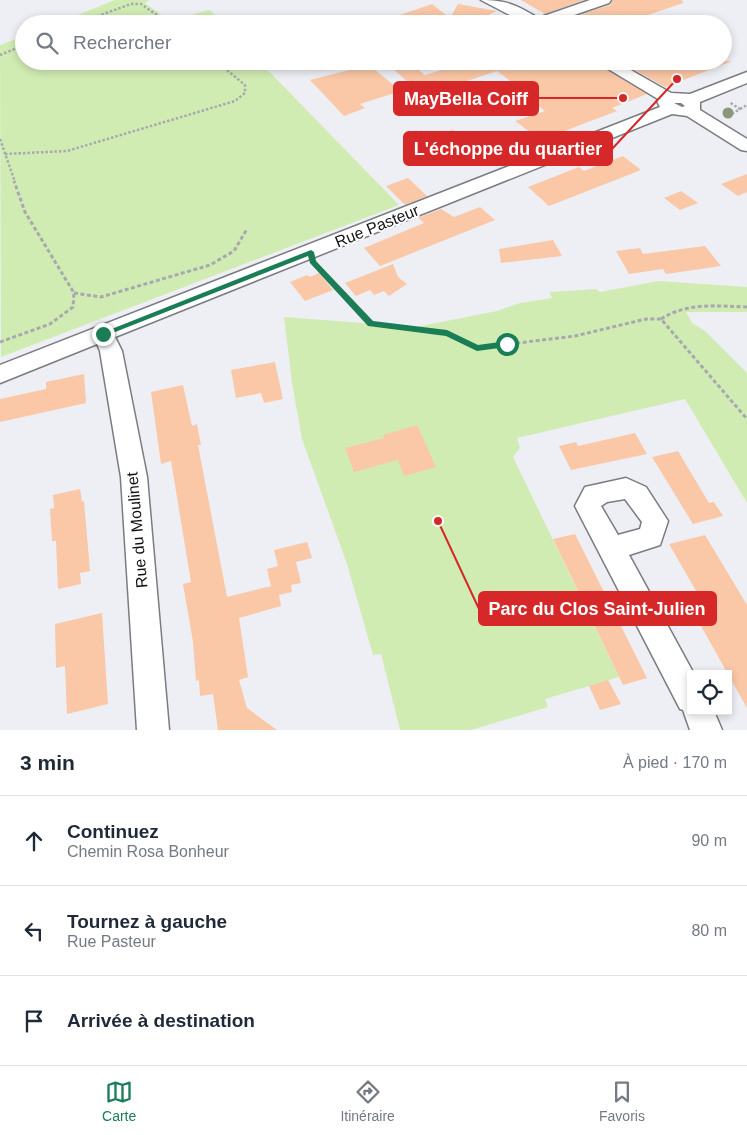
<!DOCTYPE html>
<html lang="fr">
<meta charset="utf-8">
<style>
body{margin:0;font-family:Helvetica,sans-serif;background:#f2f2f3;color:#1f2937}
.controls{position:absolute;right:15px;bottom:15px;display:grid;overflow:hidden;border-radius:0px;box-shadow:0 2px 8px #0003}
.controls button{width:45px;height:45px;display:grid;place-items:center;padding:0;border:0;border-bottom:1px solid #e0e1e3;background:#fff;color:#1f2937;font:25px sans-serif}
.stop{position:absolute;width:15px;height:15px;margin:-11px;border:4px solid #1a7d56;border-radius:50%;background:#fff}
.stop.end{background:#1a7d56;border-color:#fff;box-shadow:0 1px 5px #0008}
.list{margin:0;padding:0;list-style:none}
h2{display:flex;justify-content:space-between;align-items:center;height:65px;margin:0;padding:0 20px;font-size:21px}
h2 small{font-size:16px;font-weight:400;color:#747a83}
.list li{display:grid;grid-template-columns:32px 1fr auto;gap:15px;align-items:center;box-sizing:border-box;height:90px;padding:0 20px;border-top:1px solid #e0e1e3}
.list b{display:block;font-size:19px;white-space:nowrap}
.list p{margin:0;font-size:16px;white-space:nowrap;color:#747a83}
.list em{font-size:16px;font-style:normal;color:#747a83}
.icon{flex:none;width:28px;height:28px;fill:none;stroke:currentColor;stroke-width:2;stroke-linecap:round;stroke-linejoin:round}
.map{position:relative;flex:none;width:747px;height:730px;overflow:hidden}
.search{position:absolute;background:#fff;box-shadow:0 2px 8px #0003;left:15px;right:15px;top:15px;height:55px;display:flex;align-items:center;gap:12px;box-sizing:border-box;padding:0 18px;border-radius:28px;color:#747a83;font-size:19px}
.sheet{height:335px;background:#fff}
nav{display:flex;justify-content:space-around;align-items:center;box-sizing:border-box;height:70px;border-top:1px solid #e0e1e3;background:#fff;font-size:14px;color:#747a83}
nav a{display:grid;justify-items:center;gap:2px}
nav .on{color:#1a7d56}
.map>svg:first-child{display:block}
</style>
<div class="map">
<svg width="747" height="730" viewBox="0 0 747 730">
<rect width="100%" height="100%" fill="#eeeff5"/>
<!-- green -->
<g fill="#d1ecb3">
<polygon points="115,0 150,0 145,3 170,21 209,10 228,24 55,24"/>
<polygon points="24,36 24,61 259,61 399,205 1,357 0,45"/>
<polygon points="658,281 747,287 747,312 686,312 692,323 705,331 747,373 747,503 685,399 517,438 520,448 513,457 619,677 545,699 548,707 471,730 400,730 381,654 373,655 347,564 302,439 292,383 284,317 416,327 497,311 520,303 552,298 549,292 596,289 600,292"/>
</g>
<!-- building -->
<g fill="#fac7a7">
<polygon points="521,0 584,0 545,14"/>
<polygon points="613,0 682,0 683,3 622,24 559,22 610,5"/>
<polygon points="432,4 450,18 458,4 497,11 469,24 383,24 382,21"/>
<polygon points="384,61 407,61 425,75 472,61 593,61 647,94 612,108 617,111 541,140 515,121 545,111 536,104 540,103 497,71 440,90 435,86 418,91"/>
<polygon points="619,61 730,61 730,62 665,87"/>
<polygon points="369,65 401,91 360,104 365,108 344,116 310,80"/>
<polygon points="452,130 472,146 433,159 414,143"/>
<polygon points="623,156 641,170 549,206 528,187 579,167 584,171"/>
<polygon points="747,174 747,192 738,196 721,184"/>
<polygon points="408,178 427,196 405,205 386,186"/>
<polygon points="681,191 698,203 680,210 664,198"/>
<polygon points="480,207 495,220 380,266 364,248 424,223 418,218 441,209 454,217"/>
<polygon points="553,240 562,256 501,263 499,249"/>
<polygon points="705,246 721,266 666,274 663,269 629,274 616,251 640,248 643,254"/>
<polygon points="393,264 398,277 407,284 389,296 384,291 374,295 370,290 356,296 345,283"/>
<polygon points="319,273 333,290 305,301 290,282 307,275 310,277"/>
<polygon points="275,362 283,399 264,403 261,393 236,398 231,370"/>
<polygon points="84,374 86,403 0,422 0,399 46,389 46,382"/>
<polygon points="183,385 192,426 197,424 201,445 198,445 227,597 271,586 267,569 278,566 274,550 307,542 312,558 296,562 301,583 291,585 292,592 279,595 281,606 239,618 248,677 239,680 247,708 277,730 218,730 213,694 200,696 199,680 196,681 193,642 183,584 191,582 171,461 161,464 151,392"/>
<polygon points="417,425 436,467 404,476 398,460 354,472 345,448 384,438 383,435"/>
<polygon points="635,433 647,454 571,470 559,446 576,442 578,446"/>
<polygon points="678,451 709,503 714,502 723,516 693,524 652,457"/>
<polygon points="80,489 82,502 84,501 90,571 80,573 81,584 58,589 56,541 52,541 50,509 54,508 53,495"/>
<polygon points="575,534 647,678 623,685 553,539"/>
<polygon points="705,535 747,605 747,708 701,626 714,622 669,544"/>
<polygon points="102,613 108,704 67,714 65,666 56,668 55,624"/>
<polygon points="608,680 621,704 600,710 589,686"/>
</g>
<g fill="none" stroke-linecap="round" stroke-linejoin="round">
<!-- minor casing -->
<g stroke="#7b7c81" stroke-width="3">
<g id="minor">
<path d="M481 0C506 0 517 5 538 18L590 0H611L609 3 548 24H527Z"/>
<path d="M595 61H615L671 93 690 94 747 72V83L700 102V110L747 139V151L741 150 687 116 672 114 115 337 122 351 147 477 169 730H137L121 477 100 351 97 344 0 383V365L660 107 657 101 658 99ZM674 103H681L685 106 682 107Z"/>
<path d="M626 478 646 487 668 521 660 545 629 555 694 674H691V711H714L722 730H690L683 710 680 709 575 506 585 487ZM625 499 642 522 640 529 618 535 601 506 607 502Z"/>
</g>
</g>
<!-- path-far1 -->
<g stroke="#a8a9ae" stroke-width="2.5" stroke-dasharray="2.5 2" stroke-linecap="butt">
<polyline points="76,24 131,4 141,4 170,24"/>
<polyline points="0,55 24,45"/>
<polyline points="740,109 747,105"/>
<polyline points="728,116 740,109 729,102"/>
<polyline points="0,139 15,182"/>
<polyline points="5,154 67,151 235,101 245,93 245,85 216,61"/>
</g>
<!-- path -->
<g stroke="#a8a9ae" stroke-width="3" stroke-dasharray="4 2.5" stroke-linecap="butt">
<polyline points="318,267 371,324 447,333 477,348 575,336 646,319 661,319 747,419"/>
<polyline points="74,293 101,297 210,265 234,251 247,229"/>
<path d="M661 319C688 302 717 306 747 307"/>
<polyline points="0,342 50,324 73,307 74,293 25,212 14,181"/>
</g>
<!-- minor -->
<use href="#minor" fill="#fff" fill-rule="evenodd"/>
</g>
<!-- trees -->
<circle fill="#8a9879" cx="728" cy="113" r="5.5"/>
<!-- route -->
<polygon fill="#1a7d56" points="311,250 314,252 316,261 373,321 447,330 478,345 507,341 511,344 507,347 477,351 446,336 368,326 310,263 308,256 105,336 99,334"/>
<g text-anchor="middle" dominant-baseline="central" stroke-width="4" stroke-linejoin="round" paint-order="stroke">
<!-- street labels -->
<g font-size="16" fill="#121315" stroke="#fff">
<text transform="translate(377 226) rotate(-22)">Rue Pasteur</text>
<text transform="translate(137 530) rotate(-95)">Rue du Moulinet</text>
</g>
</g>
<!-- callouts -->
<path fill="none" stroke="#d62828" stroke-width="2" d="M623 98L538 98M677 79L612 149M438 521L479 609"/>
<g fill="#d62828" stroke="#fff" stroke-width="2">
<circle cx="623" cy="98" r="5"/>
<circle cx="677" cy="79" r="5"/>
<circle cx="438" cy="521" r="5"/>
</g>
<g fill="#d62828" stroke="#d62828" stroke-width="2">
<rect x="394" y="82" width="144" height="33" rx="5"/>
<rect x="404" y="132" width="208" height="33" rx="5"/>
<rect x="479" y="592" width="237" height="33" rx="5"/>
</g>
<g font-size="18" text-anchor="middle" font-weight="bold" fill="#fff">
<text x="466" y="105">MayBella Coiff</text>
<text x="508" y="155">L'échoppe du quartier</text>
<text x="597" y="615">Parc du Clos Saint-Julien</text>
</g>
</svg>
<div class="controls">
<button><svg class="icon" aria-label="locate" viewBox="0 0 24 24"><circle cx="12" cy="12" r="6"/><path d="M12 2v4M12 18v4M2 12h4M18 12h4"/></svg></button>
</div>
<div class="stop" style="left:507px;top:344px"></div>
<div class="stop end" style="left:103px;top:334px"></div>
<div class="search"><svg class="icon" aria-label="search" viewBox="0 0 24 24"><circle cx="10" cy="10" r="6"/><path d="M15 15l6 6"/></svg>Rechercher</div>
</div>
<section class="sheet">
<h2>3 min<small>À pied · 170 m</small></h2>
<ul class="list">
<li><svg class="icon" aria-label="ahead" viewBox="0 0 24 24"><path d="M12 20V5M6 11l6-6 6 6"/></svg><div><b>Continuez</b><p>Chemin Rosa Bonheur</p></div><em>90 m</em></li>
<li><svg class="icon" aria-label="left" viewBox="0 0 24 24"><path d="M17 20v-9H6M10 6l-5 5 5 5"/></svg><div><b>Tournez à gauche</b><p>Rue Pasteur</p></div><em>80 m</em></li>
<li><svg class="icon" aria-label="arrive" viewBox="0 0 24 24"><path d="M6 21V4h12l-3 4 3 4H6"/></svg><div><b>Arrivée à destination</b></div></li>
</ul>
</section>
<nav>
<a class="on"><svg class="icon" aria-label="map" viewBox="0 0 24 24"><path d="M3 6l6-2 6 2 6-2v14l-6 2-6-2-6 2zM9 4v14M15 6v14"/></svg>Carte</a>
<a><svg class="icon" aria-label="directions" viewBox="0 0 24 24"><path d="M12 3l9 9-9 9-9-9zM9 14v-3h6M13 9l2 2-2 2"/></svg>Itinéraire</a>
<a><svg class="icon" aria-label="saved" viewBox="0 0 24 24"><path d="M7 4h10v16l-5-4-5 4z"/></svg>Favoris</a>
</nav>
